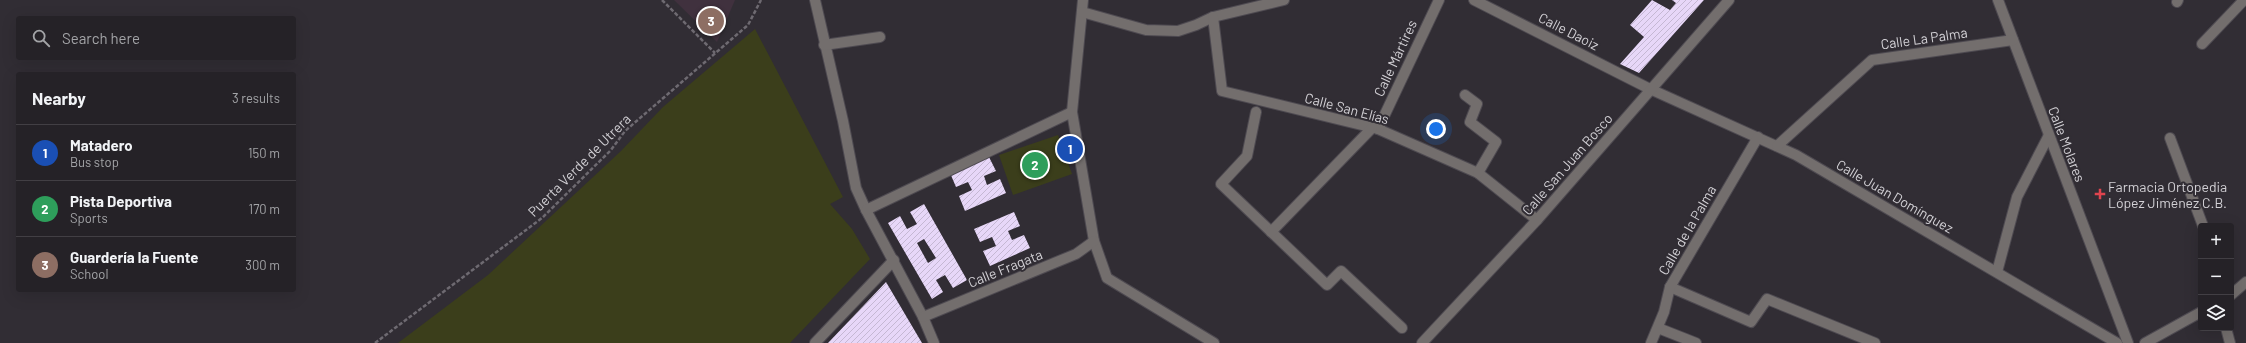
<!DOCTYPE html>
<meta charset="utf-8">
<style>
body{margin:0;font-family:Barlow,sans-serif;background:#312f33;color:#f1f3f6}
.controls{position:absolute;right:12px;bottom:12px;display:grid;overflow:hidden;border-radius:4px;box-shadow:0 4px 16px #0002}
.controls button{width:36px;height:36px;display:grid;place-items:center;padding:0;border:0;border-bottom:1px solid #423f44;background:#252227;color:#f1f3f6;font:20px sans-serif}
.you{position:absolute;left:1436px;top:129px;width:14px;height:14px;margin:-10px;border:3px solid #fff;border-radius:50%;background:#1a73e8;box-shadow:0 0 0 6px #1a73e833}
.badge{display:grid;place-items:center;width:26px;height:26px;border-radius:50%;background:#b45309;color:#fff;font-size:13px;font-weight:700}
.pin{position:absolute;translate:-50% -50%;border:2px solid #fff;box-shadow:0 1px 4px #0006}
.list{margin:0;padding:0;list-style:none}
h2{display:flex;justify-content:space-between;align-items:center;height:52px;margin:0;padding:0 16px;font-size:17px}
h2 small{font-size:13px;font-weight:400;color:#a3a4a7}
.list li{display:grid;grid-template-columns:26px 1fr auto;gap:12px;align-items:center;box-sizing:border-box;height:56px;padding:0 16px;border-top:1px solid #423f44}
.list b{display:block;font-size:15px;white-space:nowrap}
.list p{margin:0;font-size:13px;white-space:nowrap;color:#a3a4a7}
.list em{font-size:13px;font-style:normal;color:#a3a4a7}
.icon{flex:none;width:22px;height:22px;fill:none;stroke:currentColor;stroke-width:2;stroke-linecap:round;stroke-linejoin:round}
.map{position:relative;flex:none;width:2246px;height:343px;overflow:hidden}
.search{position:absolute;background:#252227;box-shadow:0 4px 16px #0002;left:16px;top:16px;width:280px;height:44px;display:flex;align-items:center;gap:10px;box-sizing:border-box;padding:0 14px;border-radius:4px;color:#a3a4a7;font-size:15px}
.panel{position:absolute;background:#252227;box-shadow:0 4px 16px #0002;left:16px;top:72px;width:280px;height:220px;border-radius:4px}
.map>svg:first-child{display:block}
</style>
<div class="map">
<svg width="2246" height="343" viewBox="0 0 2246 343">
<defs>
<pattern id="building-hatch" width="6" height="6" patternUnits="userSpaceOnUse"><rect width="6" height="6" fill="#e7d7f8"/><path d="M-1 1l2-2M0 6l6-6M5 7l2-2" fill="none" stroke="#c5b8d3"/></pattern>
</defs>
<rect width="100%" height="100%" fill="#312d34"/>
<!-- education -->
<polygon fill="#40313e" points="674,0 735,0 717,42"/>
<!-- grass -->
<g fill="#3b3e1b">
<polygon points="755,29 843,197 830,204 852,229 870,259 790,343 398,343 488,275 621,151 663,107"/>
<polygon points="1058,135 1072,174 1013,195 999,155"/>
</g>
<!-- building -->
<g fill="url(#building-hatch)" fill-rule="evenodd">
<polygon points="1652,0 1670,10 1676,3 1672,0 1704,0 1639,73 1620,64 1644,37 1630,25"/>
<polygon points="989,157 996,171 984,176 987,185 1000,179 1006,193 965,211 959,196 972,190 968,182 956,187 950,173"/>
<path d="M924 204 967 280 953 288 945 275 936 280 943 292 932 299 888 223 900 216 907 229 917 224 910 212ZM924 239 936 258 928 263 917 243Z"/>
<polygon points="1014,212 1020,226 1008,231 1012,240 1024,235 1030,248 990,266 983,251 996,246 992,237 980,242 974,229"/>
<polygon points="886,282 922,343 828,343"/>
</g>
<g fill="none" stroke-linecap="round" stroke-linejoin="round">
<!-- minor casing -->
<g stroke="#4e4a51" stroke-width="12">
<g id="minor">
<polyline points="815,0 843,121 856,188 866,210 923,317 934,343"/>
<polyline points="1083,0 1072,112 1094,241 1107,278 1214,343"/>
<polyline points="1474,0 1650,89 1796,155 2117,343"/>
<polyline points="1998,0 2128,343"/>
<polyline points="2177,2 2178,0"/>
<polyline points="1082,12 1146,30 1178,31 1196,25 1213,17 1284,0"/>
<polyline points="1213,17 1222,91 1378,129 1478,173 1537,220"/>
<polyline points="2202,44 2244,0"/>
<polyline points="824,45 880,37"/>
<polyline points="1465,95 1477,104 1470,122 1496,142 1478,173"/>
<polyline points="1256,112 1247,156 1221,184 1327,285 1341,271 1402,328"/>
<polyline points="1378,129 1439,0"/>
<polyline points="2170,138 2203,226"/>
<polyline points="1777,146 1872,60 2013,40"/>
<polyline points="866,210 1072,112"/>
<polyline points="1271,232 1372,128"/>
<polyline points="1997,272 2017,197 2049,135"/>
<polyline points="1670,287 1751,322 1767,299 1875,343"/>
<polyline points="2231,295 2246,282"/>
<polyline points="923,317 1076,254 1094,241"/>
<polyline points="1658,328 1696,343"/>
<polyline points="2226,328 2230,343"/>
<polyline points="815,343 894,260"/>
<polyline points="1422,343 1537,220 1729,0"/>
<polyline points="1651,343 1664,312 1670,287 1758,137"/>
<polyline points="2145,343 2201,312"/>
</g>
</g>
<!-- path -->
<g stroke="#6e6a71" stroke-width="2.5" stroke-dasharray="4 2" stroke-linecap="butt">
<polyline points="662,0 715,53"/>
<polyline points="375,343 542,218 611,150 625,131 748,25 761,0"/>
</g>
<!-- minor -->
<use href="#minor" stroke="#736e6d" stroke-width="10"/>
</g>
<!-- markers -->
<path fill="#e0444e" stroke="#312d34" stroke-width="1.5" d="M2098 188h4v4h4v4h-4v4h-4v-4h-4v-4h4z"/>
<g text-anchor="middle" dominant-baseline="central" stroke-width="4" stroke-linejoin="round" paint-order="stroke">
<!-- street labels -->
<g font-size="14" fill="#d2d0d5" stroke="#312d34">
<text transform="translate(1569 31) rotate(27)">Calle Daoiz</text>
<text transform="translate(1924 38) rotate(-8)">Calle La Palma</text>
<text transform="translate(1395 58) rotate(-65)">Calle Mártires</text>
<text transform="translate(1347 108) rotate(15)">Calle San Elías</text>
<text transform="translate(2067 144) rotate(69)">Calle Molares</text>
<text transform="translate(1567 164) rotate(-49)">Calle San Juan Bosco</text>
<text transform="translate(579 165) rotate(-45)">Puerta Verde de Utrera</text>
<text transform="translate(1895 196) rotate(30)">Calle Juan Domínguez</text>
<text transform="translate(1687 230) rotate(-60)">Calle de la Palma</text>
<text transform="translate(1005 268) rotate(-22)">Calle Fragata</text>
</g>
<!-- poi labels -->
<g font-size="14" fill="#d2d0d5" stroke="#312d34" text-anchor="start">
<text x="2108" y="186">Farmacia Ortopedia<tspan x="2108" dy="16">López Jiménez C.B.</tspan></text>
</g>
</g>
</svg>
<div class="controls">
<button>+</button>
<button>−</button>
<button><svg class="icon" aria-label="layers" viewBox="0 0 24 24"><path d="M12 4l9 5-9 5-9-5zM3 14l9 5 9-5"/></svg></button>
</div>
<div class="you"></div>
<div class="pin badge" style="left:1070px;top:149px;background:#1a4fb4">1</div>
<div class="pin badge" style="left:1035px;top:165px;background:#2e9e5b">2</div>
<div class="pin badge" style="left:711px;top:21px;background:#8d6e63">3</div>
<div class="search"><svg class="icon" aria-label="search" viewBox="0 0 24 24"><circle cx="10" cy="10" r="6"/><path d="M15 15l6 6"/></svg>Search here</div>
<section class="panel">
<h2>Nearby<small>3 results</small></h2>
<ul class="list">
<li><span class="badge" style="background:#1a4fb4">1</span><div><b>Matadero</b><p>Bus stop</p></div><em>150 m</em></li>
<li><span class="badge" style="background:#2e9e5b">2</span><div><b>Pista Deportiva</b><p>Sports</p></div><em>170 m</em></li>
<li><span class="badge" style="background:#8d6e63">3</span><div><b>Guardería la Fuente</b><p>School</p></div><em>300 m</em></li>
</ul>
</section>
</div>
